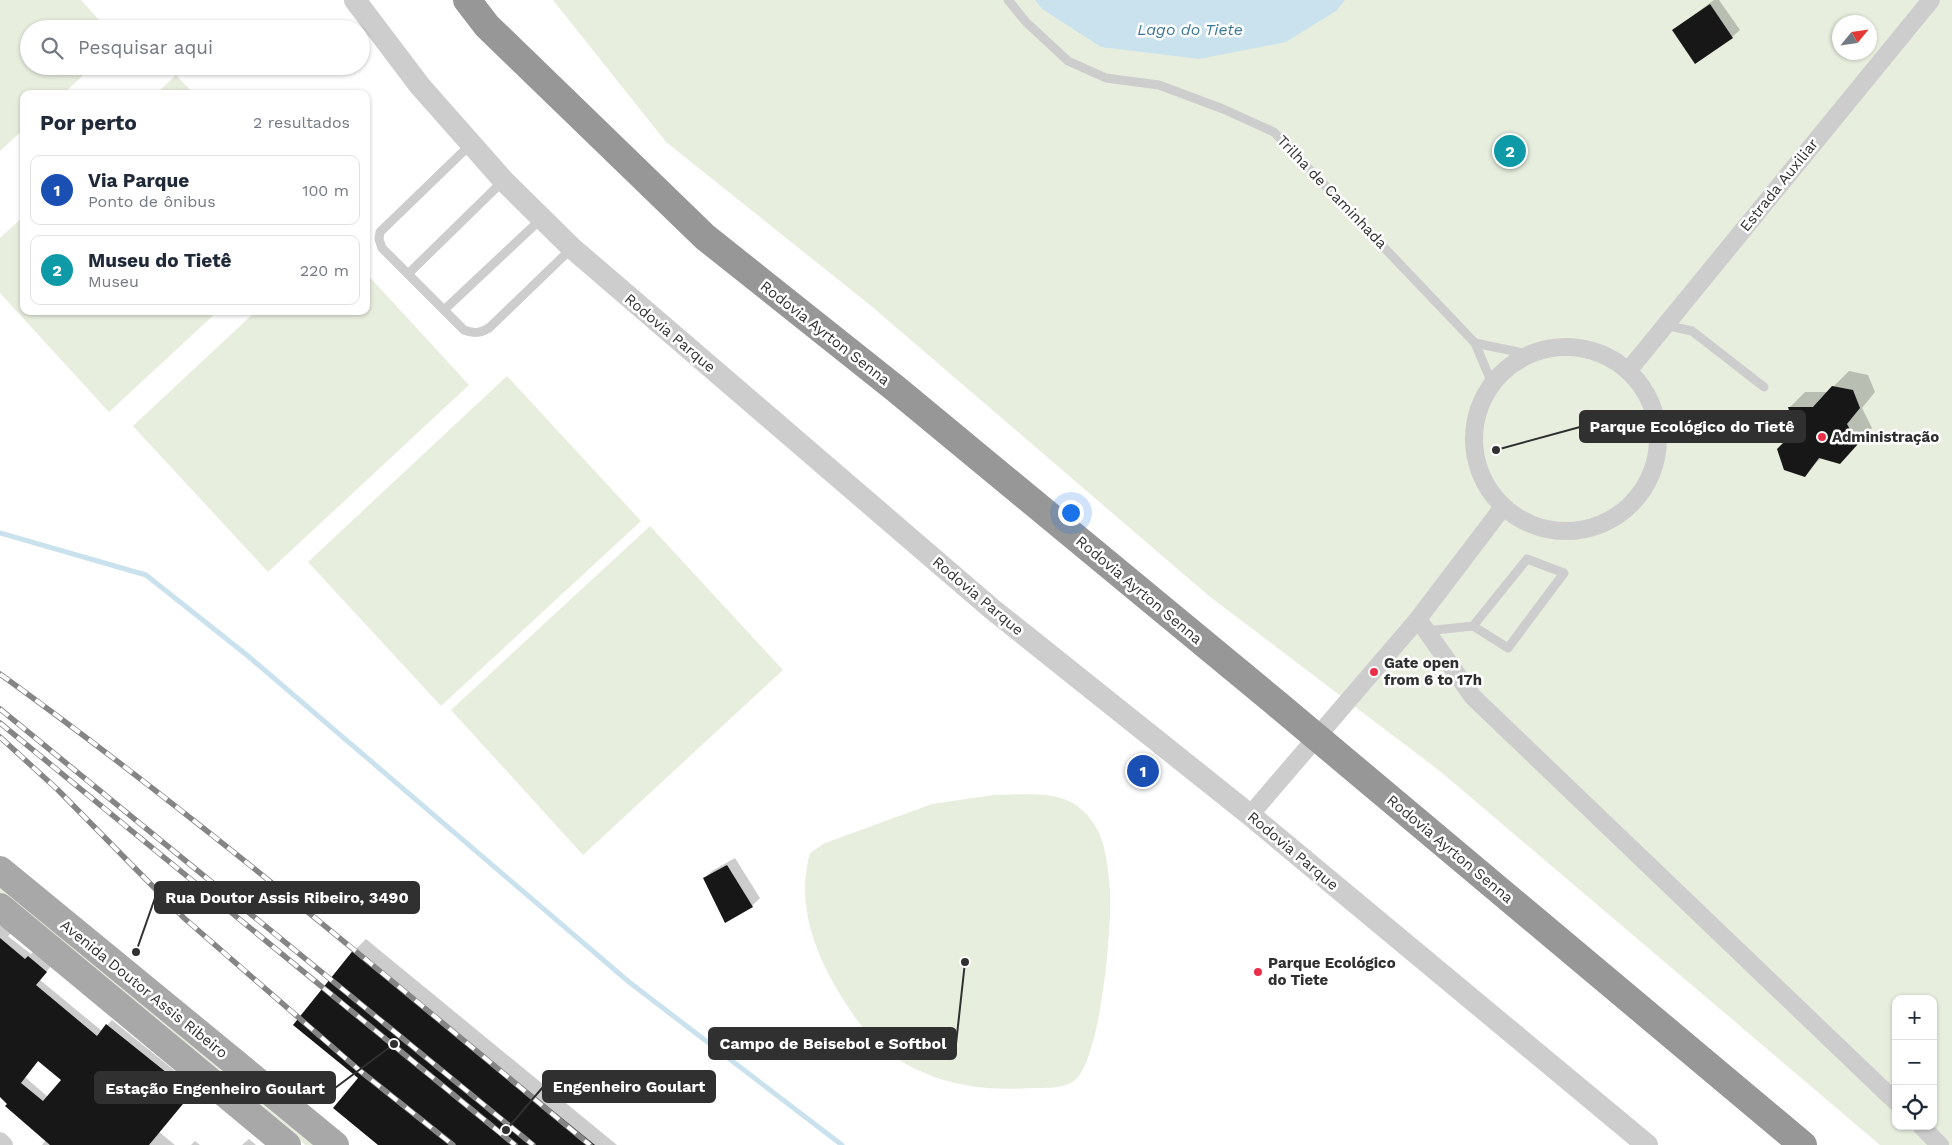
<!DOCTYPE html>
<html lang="pt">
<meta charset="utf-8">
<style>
body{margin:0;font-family:"Work Sans",sans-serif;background:#f2f2f3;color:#1f2937}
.controls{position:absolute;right:15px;bottom:15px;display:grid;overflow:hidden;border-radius:10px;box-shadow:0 1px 4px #0004}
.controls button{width:45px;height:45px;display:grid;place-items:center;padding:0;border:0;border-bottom:1px solid #e0e1e3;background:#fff;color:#1f2937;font:25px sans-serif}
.compass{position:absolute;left:1832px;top:15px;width:45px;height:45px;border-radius:50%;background:#fff;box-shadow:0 1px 4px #0004;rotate:61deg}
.you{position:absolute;left:1070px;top:512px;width:18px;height:18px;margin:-12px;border:4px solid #fff;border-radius:50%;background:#1a73e8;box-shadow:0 0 0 8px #1a73e833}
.badge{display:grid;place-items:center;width:32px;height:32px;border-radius:50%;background:#0b8043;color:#fff;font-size:16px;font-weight:700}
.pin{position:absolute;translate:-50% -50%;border:2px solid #fff;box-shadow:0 1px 5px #0006}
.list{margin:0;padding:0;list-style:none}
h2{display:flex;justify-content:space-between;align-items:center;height:65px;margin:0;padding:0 20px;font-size:21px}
h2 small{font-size:16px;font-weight:400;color:#747a83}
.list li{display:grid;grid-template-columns:32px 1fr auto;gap:15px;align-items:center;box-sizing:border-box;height:70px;margin:0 10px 10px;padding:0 10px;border:1px solid #e0e1e3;border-radius:10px}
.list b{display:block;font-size:19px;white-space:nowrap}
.list p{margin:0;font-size:16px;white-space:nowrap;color:#747a83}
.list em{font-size:16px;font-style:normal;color:#747a83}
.icon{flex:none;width:28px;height:28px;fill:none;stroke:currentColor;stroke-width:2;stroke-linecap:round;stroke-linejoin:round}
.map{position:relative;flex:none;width:1952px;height:1145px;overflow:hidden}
.search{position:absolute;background:#fff;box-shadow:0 1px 4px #0004;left:20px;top:20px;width:350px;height:55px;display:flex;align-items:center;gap:12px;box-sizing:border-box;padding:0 18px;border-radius:28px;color:#747a83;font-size:19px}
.panel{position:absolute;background:#fff;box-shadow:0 1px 4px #0004;left:20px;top:90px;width:350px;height:225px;border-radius:10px}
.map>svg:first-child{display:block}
</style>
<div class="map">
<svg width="1952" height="1145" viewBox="0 0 1952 1145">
<rect width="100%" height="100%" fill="#fff"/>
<!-- green -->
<g fill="#e7eede" fill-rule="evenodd">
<polygon points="0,0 81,0 107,29 29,29 29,66 93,66 63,94 24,94 24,129 0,151"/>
<path d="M553 0H1952V1145H1880L1441 772 1209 596 870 305 666 142ZM1840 22H1870V52H1840ZM1896 999H1933V1126H1896Z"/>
<polygon points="176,75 194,94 156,94"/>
<polygon points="24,216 24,311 218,311 109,412 0,293 0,238"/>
<polygon points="366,273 469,385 268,572 133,426 256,311 366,311"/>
<polygon points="507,376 641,521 441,706 308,562"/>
<polygon points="650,526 783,670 583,855 451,710"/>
<path d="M994 795C1020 795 1054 790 1076 805 1089 814 1099 829 1103 844 1107 859 1109 876 1110 891 1112 926 1101 1061 1074 1081 1063 1089 1043 1088 1030 1088 964 1093 898 1076 857 1020 823 971 793 914 810 853L825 843 932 804Z"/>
<polygon points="0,884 317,1145 305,1145 267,1114 0,893"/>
</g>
<!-- water -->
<polygon fill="#cae2ee" points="1035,0 1345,0 1336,11 1286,42 1199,59 1101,47 1042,9"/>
<!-- shadow -->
<g fill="#0003" fill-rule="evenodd">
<polygon points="1714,0 1719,0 1740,30 1732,37 1673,30"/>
<polygon points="1849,371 1868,375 1875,392 1862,408 1872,428 1855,447 1822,457 1804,475 1790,407 1805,392 1828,392"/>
<polygon points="735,858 760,898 752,906 725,922 704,879 712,871"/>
<path d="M0 925 11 933 8 936 31 954 33 952 51 966 40 980 102 1031 112 1020 196 1088 159 1132 175 1145H42L46 1140 0 1096ZM39 1060 62 1080 48 1097 25 1077Z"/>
<polygon points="366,939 617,1145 380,1145 359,1078 356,949"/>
<polygon points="249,1139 256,1145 242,1145"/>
<polygon points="195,1141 200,1145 191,1145"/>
</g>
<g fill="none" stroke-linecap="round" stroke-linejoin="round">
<!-- stream -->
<polyline stroke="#cae2ee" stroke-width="5" points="0,533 146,575 248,656 629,982 842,1145"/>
</g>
<!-- building -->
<g fill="#171717" fill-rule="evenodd">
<polygon points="1710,4 1733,38 1695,64 1672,30"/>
<polygon points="1832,386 1853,390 1860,408 1847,424 1858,444 1840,464 1819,458 1805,477 1784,470 1777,449 1795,431 1788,407 1813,407"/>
<polygon points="727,865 753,907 725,923 703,878"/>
<path d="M0 938 25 959 28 956 47 972 36 985 97 1036 106 1024 192 1093 149 1145H50L5 1106 7 1104 0 1097ZM38 1061 61 1080 43 1101 21 1083Z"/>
<polygon points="355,948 401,987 595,1145 378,1145 333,1108 358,1078 293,1025"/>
</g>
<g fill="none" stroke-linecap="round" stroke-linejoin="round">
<!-- service -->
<g stroke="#cdcdcd" stroke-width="9">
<polyline points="1008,0 1026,22 1068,61 1106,78 1159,85 1223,109 1274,132 1475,343 1491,381"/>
<path d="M471 144 380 232 379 239 382 248 464 330C474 334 480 333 489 328L572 248"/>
<polyline points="408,274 503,181"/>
<polyline points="444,310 541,219"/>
<polyline points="1665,325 1692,331 1764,387"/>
<polyline points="1475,343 1528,354"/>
<polyline points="1426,631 1473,626 1508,648 1564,573 1527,559 1473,626"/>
</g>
<!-- minor -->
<g stroke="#cdcdcd" stroke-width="18">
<circle cx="1566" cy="439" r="92"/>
<polyline points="1628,371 1931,0"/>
<polyline points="1418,619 1473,697 1896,1102"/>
<polyline points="1250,815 1418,619 1503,507"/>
<polyline points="1921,1126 1940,1145"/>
<polyline points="0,1141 4,1145"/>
</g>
<!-- tertiary -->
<polyline stroke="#cdcdcd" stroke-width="22" points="355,0 420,86 504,181 572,248 992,609 1250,815 1647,1145"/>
<!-- primary -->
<g stroke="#a8a8a8" stroke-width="28">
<polyline points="0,870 335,1145"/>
<polyline points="0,907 287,1145"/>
</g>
<!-- motorway -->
<polyline stroke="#979797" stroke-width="28" points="467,0 487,26 705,237 896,389 1276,703 1803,1145"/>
<!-- rail casing -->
<g stroke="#858585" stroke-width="5.5">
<g id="rail">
<path d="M0 674C204 821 396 985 590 1145"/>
<polyline points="0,709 533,1145"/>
<polyline points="0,723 515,1145"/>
<polyline points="0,737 58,790 184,918 359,1070 453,1145"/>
</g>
</g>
<!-- rail -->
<use href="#rail" stroke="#fff" stroke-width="4" stroke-dasharray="11" stroke-linecap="butt"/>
</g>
<!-- markers -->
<g fill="#eb2f49" stroke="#fff" stroke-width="2">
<circle cx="1822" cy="437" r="5"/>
<circle cx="1374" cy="672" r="5"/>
<circle cx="1258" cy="972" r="5"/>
</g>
<g text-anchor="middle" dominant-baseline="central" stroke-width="5" stroke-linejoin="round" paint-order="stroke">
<!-- street labels -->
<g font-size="15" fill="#303030" stroke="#fff">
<text transform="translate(1779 185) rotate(-51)">Estrada Auxiliar</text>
<text transform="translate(1332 192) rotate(46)">Trilha de Caminhada</text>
<text transform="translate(670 333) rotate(40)">Rodovia Parque</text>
<text transform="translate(825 333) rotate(38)">Rodovia Ayrton Senna</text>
<text transform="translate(1139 590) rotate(40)">Rodovia Ayrton Senna</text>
<text transform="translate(978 596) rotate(40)">Rodovia Parque</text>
<text transform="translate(1450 849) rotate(40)">Rodovia Ayrton Senna</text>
<text transform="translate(1293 851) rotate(40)">Rodovia Parque</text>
<text transform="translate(144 989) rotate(39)">Avenida Doutor Assis Ribeiro</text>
</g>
<!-- poi labels -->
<g font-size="15" font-weight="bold" fill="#303030" stroke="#fff" text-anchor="start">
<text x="1832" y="437">Administração</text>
<text x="1384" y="663">Gate open<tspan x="1384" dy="17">from 6 to 17h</tspan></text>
<text x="1268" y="963">Parque Ecológico<tspan x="1268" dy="17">do Tiete</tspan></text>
</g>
<!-- water labels -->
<g font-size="16" font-style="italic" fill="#3b7896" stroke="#fff">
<text x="1190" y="29">Lago do Tiete</text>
</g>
</g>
<!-- callouts -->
<path fill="none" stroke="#303030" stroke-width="2" d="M1496 450L1580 427M136 952L155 898M965 962L956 1044M506 1130L543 1087M394 1044L335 1088"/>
<g fill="#303030" stroke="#fff" stroke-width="2">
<circle cx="1496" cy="450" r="5"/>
<circle cx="136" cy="952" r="5"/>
<circle cx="965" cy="962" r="5"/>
<circle cx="506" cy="1130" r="5"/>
<circle cx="394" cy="1044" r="5"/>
</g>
<g fill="#303030" stroke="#303030" stroke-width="2">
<rect x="1580" y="411" width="225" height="31" rx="5"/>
<rect x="155" y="882" width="264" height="31" rx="5"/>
<rect x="709" y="1028" width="247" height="31" rx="5"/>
<rect x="543" y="1071" width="172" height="31" rx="5"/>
<rect x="95" y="1072" width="240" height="31" rx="5"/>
</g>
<g font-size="16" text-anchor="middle" font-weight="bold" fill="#fff">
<text x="1692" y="432">Parque Ecológico do Tietê</text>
<text x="287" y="903">Rua Doutor Assis Ribeiro, 3490</text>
<text x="833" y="1049">Campo de Beisebol e Softbol</text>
<text x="629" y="1092">Engenheiro Goulart</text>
<text x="215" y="1094">Estação Engenheiro Goulart</text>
</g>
</svg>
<div class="controls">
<button>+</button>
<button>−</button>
<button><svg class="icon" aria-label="locate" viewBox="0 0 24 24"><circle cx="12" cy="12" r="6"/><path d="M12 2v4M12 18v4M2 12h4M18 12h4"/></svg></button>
</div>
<svg class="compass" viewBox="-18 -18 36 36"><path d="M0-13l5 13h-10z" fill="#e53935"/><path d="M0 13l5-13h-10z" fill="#747a83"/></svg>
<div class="you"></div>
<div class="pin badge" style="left:1143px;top:771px;background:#1a4fb4">1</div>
<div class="pin badge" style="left:1510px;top:151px;background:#0f9aa8">2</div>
<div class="search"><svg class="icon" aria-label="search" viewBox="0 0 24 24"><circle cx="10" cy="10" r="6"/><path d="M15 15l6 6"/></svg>Pesquisar aqui</div>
<section class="panel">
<h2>Por perto<small>2 resultados</small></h2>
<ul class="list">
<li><span class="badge" style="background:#1a4fb4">1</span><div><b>Via Parque</b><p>Ponto de ônibus</p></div><em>100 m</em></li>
<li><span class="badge" style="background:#0f9aa8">2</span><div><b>Museu do Tietê</b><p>Museu</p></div><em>220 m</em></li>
</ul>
</section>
</div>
